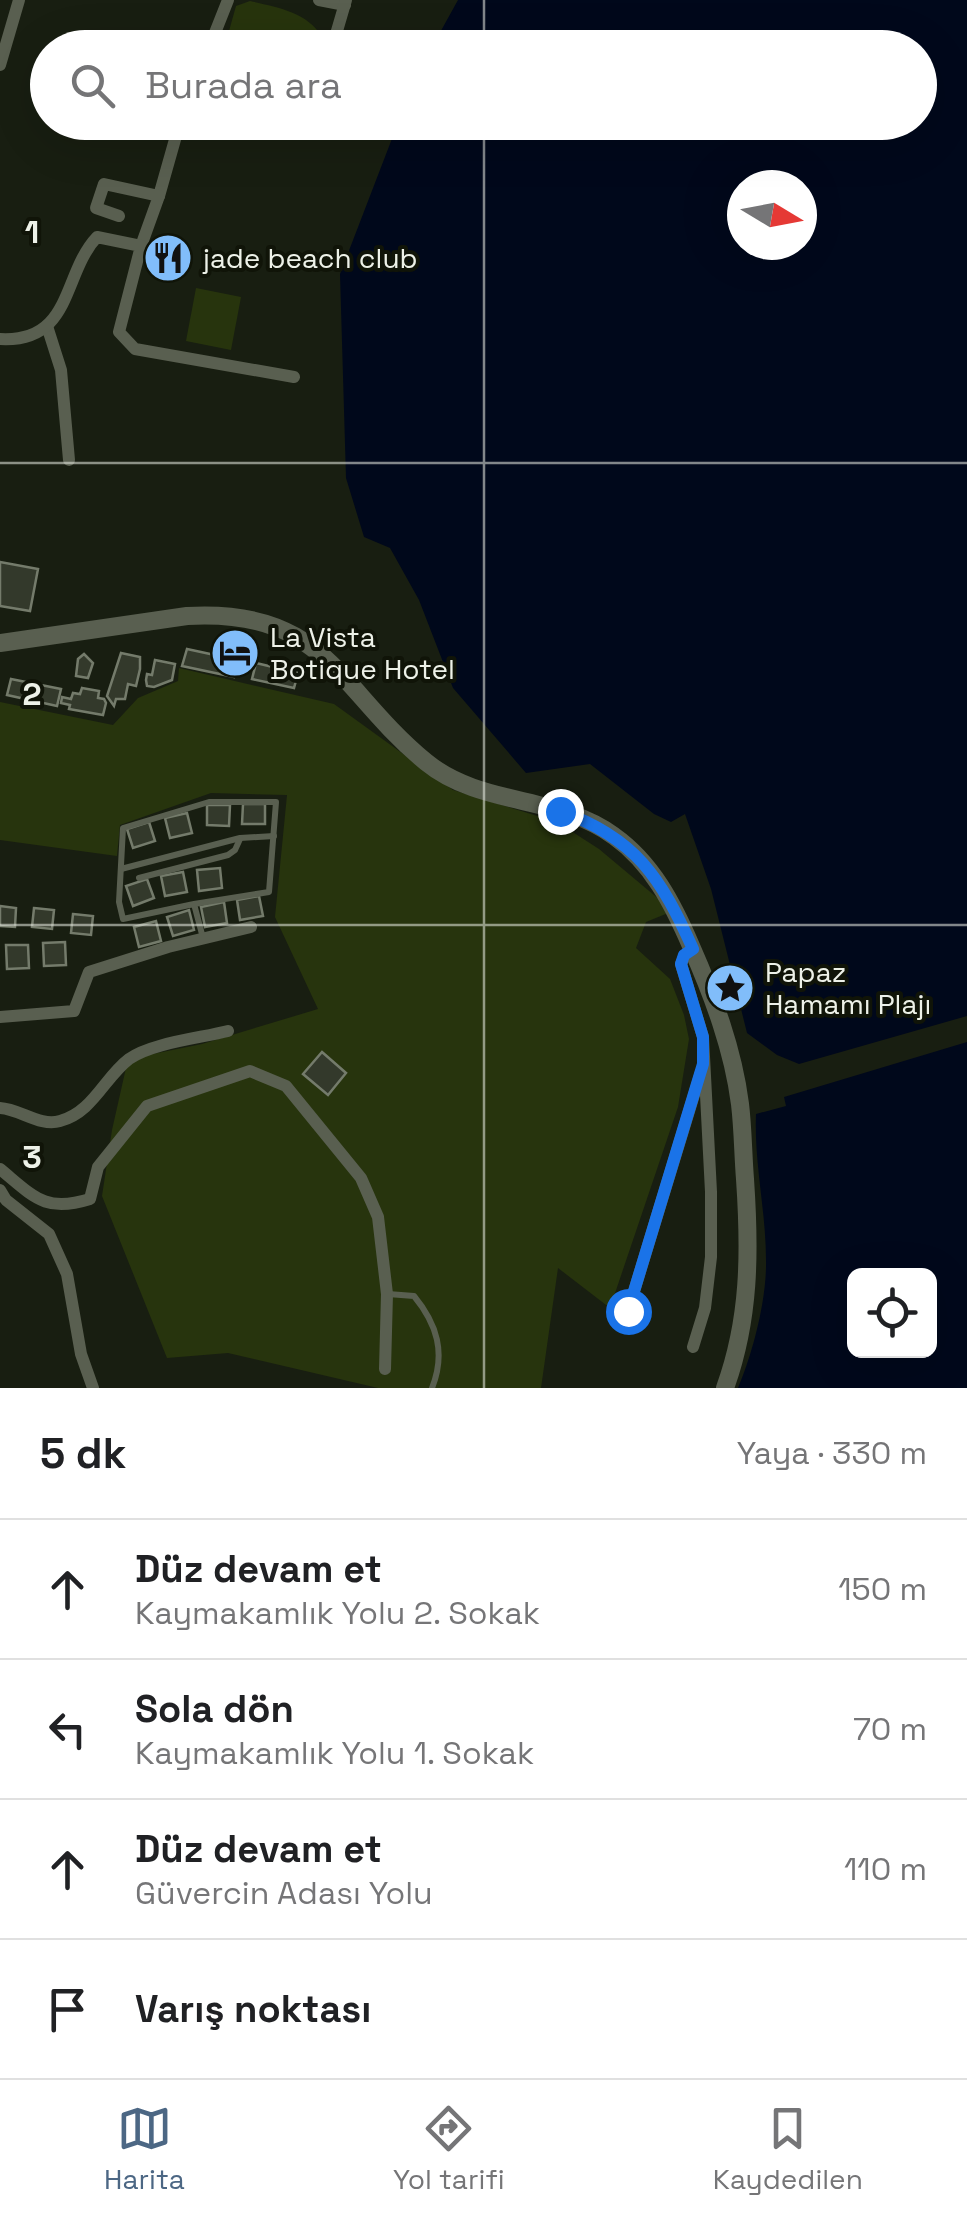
<!DOCTYPE html>
<html lang="tr">
<meta charset="utf-8">
<style>
body{margin:0;font-family:"Space Grotesk",sans-serif;background:#f2f2f2;color:#202124}
.controls{position:absolute;right:30px;bottom:30px;display:grid;overflow:hidden;border-radius:15px;box-shadow:0 10px 40px #0002}
.controls button{width:90px;height:90px;display:grid;place-items:center;padding:0;border:0;border-bottom:2px solid #e0e0e0;background:#fff;color:#202124;font:50px sans-serif}
.compass{position:absolute;left:727px;top:170px;width:90px;height:90px;border-radius:50%;background:#fff;box-shadow:0 10px 40px #0002;rotate:100deg}
.stop{position:absolute;width:30px;height:30px;margin:-22px;border:8px solid #1a73e8;border-radius:50%;background:#fff}
.stop.end{background:#1a73e8;border-color:#fff;box-shadow:0 2px 10px #0008}
.list{margin:0;padding:0;list-style:none}
h2{display:flex;justify-content:space-between;align-items:center;height:130px;margin:0;padding:0 40px;font-size:42px}
h2 small{font-size:32px;font-weight:400;color:#757577}
.list li{display:grid;grid-template-columns:65px 1fr auto;gap:30px;align-items:center;box-sizing:border-box;height:140px;padding:0 40px;border-top:2px solid #e0e0e0}
.list b{display:block;font-size:38px;white-space:nowrap}
.list p{margin:0;font-size:32px;white-space:nowrap;color:#757577}
.list em{font-size:32px;font-style:normal;color:#757577}
.icon{flex:none;width:55px;height:55px;fill:none;stroke:currentColor;stroke-width:2;stroke-linecap:round;stroke-linejoin:round}
.map{position:relative;flex:none;width:967px;height:1388px;overflow:hidden}
.search{position:absolute;background:#fff;box-shadow:0 10px 40px #0002;left:30px;right:30px;top:30px;height:110px;display:flex;align-items:center;gap:25px;box-sizing:border-box;padding:0 35px;border-radius:55px;color:#757577;font-size:38px}
.sheet{height:690px;background:#fff}
nav{display:flex;justify-content:space-around;align-items:center;box-sizing:border-box;height:140px;border-top:2px solid #e0e0e0;background:#fff;font-size:28px;color:#757577}
nav a{display:grid;justify-items:center;gap:5px}
nav .on{color:#4c6784}
.map>svg:first-child{display:block}
</style>
<div class="map">
<svg width="967" height="1388" viewBox="0 0 967 1388">
<rect width="100%" height="100%" fill="#181e11"/>
<!-- green -->
<g fill="#27340d">
<path d="M250 1C276 7 308 12 322 37L319 47H217L229 31 236 6Z"/>
<polygon points="196,288 241,297 231,350 186,341"/>
<polygon points="179,668 334,704 453,790 557,822 599,849 673,911 646,922 636,948 670,979 684,1015 689,1039 678,1107 610,1308 558,1268 541,1388 378,1388 228,1353 167,1358 102,1196 112,1130 128,1059 202,1044 318,1009 275,917 287,795 211,793 120,825 117,856 0,840 0,702 113,725 138,698 178,681"/>
</g>
<!-- water -->
<g fill="#00081b" fill-rule="evenodd">
<path d="M458 0H967V1016L799 1064 777 1055 747 1033 711 889 685 814 671 822 654 814 590 764 526 773 453 688 419 600 390 548 364 537 346 478 340 274 398 123 920 122V48L432 47ZM802 185V245H742V185Z"/>
<path d="M967 1042V1388H738C753 1353 767 1298 766 1260 766 1211 754 1163 756 1114L786 1106 784 1097ZM854 1276H930V1350H854Z"/>
</g>
<!-- building -->
<g fill="#33392b" stroke="#747b6b" stroke-width="2.5">
<polygon points="0,562 38,569 30,611 0,606"/>
<polygon points="187,649 238,660 234,677 182,666"/>
<polygon points="121,653 140,657 140,669 136,686 128,684 125,699 116,699 114,706 107,696"/>
<polygon points="84,654 93,663 88,678 76,676 78,659"/>
<polygon points="155,660 175,664 172,680 154,687 147,686 146,680 147,674 152,675"/>
<polygon points="256,663 298,673 294,688 252,679"/>
<polygon points="11,679 61,689 57,706 7,695"/>
<polygon points="82,688 99,691 98,698 104,699 106,703 103,715 69,709 70,705 61,703 62,697 71,699 73,693 80,694"/>
<polygon points="243,804 265,804 265,824 242,824"/>
<polygon points="207,805 230,805 229,826 207,825"/>
<polygon points="187,813 192,833 170,838 165,818"/>
<polygon points="149,822 155,841 133,848 127,829"/>
<polygon points="220,868 222,888 199,891 197,870"/>
<polygon points="183,872 187,892 165,896 161,876"/>
<polygon points="147,879 154,898 133,906 126,886"/>
<polygon points="259,896 263,916 240,920 237,900"/>
<polygon points="224,902 227,923 205,927 201,907"/>
<polygon points="0,906 16,908 15,927 0,926"/>
<polygon points="34,908 54,910 52,929 32,927"/>
<polygon points="189,910 194,930 173,936 167,917"/>
<polygon points="73,914 93,916 91,935 71,933"/>
<polygon points="156,921 161,941 139,947 134,927"/>
<polygon points="65,942 66,965 44,966 43,943"/>
<polygon points="6,945 28,945 29,968 7,969"/>
<polygon points="322,1052 346,1073 328,1095 303,1074"/>
</g>
<g fill="none" stroke-linecap="round" stroke-linejoin="round">
<!-- service -->
<g stroke="#595f50" stroke-width="6">
<polyline points="121,869 240,838 274,836"/>
<polyline points="139,878 228,855 235,850 240,839"/>
<polyline points="194,904 123,919 119,902 123,828 209,802 276,802 269,892 194,904 203,938"/>
<path d="M388 1294 414 1296C437 1324 446 1353 432 1388"/>
</g>
<!-- minor -->
<g stroke="#595f50" stroke-width="12">
<polyline points="319,0 345,5"/>
<polyline points="209,48 228,0"/>
<polyline points="332,48 346,0"/>
<polyline points="0,65 19,0"/>
<polyline points="159,196 176,136 188,122"/>
<polyline points="119,216 96,208 104,184 159,196 141,246"/>
<polyline points="47,326 61,370 69,460"/>
<path d="M0 339C73 343 62 274 97 237L141 246 119 332 135 349 294 377"/>
<polyline points="693,949 685,955 681,964 703,1037 711,1192 711,1257 705,1308 693,1347"/>
<polyline points="0,1017 74,1011 89,972 168,947 251,927"/>
<path d="M0 1108C20 1109 40 1127 60 1121 93 1112 104 1078 129 1059 151 1043 201 1038 228 1031"/>
<path d="M0 1169C34 1197 45 1213 90 1199L98 1167 147 1106 250 1071 286 1086 361 1178 378 1217 387 1294 385 1369"/>
<polyline points="0,1190 6,1200 49,1234 67,1274 81,1354 93,1388"/>
<polyline points="628,1311 701,1072"/>
</g>
<!-- secondary -->
<path stroke="#595f50" stroke-width="18" d="M0 643 187 616C326 608 336 688 426 762 481 807 559 795 614 836 652 863 673 904 691 946 713 996 733 1049 740 1104 743 1129 743 1154 745 1179 750 1252 750 1319 725 1388"/>
</g>
<g fill="none" stroke-linecap="round" stroke-linejoin="round">
<!-- route -->
<path stroke="#1a73e8" stroke-width="12" d="M560 811C636 838 661 878 693 949L684 955 681 964 703 1037V1064L628 1311"/>
</g>
<!-- grid -->
<path fill="none" stroke="#edf1e8" stroke-width="2.5" stroke-opacity="0.55" d="M484 0V48M484 122V1388M0 463H967M0 925H967"/>
<!-- icons -->
<defs>
<g id="restaurant-disc" transform="scale(2.5)"><circle r="9.5" fill="#81bdfa" stroke="#101408"/><path d="M-5-6h1v4h1v-4h1v4h1v-4h1v5L-1.5 .5V6h-2V.5L-5-1ZM5-6V6H3V1.5H1.5Q1.5-4 5-6Z" fill="#111"/></g>
<g id="hotel-disc" transform="scale(2.5)"><circle r="9.5" fill="#81bdfa" stroke="#101408"/><path d="M-6-4.5h1.5V1H6V5H4.5V3h-9V5H-6ZM-4 0a1.8 1.8 0 1 1 3.6 0ZM.5 0V-2.5h3Q6-2.5 6 0Z" fill="#111"/></g>
<g id="sight-disc" transform="scale(2.5)"><circle r="9.5" fill="#81bdfa" stroke="#101408"/><path d="M0-6L1.8-2.2L6-1.7L2.9 1.2L3.7 5.4L0 3.3L-3.7 5.4L-2.9 1.2L-6-1.7L-1.8-2.2Z" fill="#111"/></g>
</defs>
<g fill-rule="evenodd">
<use href="#restaurant-disc" x="168" y="258"/>
<use href="#hotel-disc" x="235" y="653"/>
<use href="#sight-disc" x="730" y="988"/>
</g>
<g text-anchor="middle" dominant-baseline="central" stroke-width="8" stroke-linejoin="round" paint-order="stroke">
<!-- poi labels -->
<g font-size="28" fill="#edf1e8" stroke="#101408" text-anchor="start">
<text x="203" y="258">jade beach club</text>
<text x="270" y="637">La Vista<tspan x="270" dy="32">Botique Hotel</tspan></text>
<text x="765" y="972">Papaz<tspan x="765" dy="32">Hamamı Plajı</tspan></text>
</g>
</g>
<g font-size="32" text-anchor="middle" font-weight="bold" fill="#edf1e8" stroke="#101408" stroke-width="8" stroke-linejoin="round" paint-order="stroke">
<text x="32" y="243">1</text>
<text x="32" y="705">2</text>
<text x="32" y="1168">3</text>
</g>
</svg>
<div class="controls">
<button><svg class="icon" aria-label="locate" viewBox="0 0 24 24"><circle cx="12" cy="12" r="6"/><path d="M12 2v4M12 18v4M2 12h4M18 12h4"/></svg></button>
</div>
<svg class="compass" viewBox="-18 -18 36 36"><path d="M0-13l5 13h-10z" fill="#e53935"/><path d="M0 13l5-13h-10z" fill="#757577"/></svg>
<div class="stop" style="left:628px;top:1311px"></div>
<div class="stop end" style="left:560px;top:811px"></div>
<div class="search"><svg class="icon" aria-label="search" viewBox="0 0 24 24"><circle cx="10" cy="10" r="6"/><path d="M15 15l6 6"/></svg>Burada ara</div>
</div>
<section class="sheet">
<h2>5 dk<small>Yaya · 330 m</small></h2>
<ul class="list">
<li><svg class="icon" aria-label="ahead" viewBox="0 0 24 24"><path d="M12 20V5M6 11l6-6 6 6"/></svg><div><b>Düz devam et</b><p>Kaymakamlık Yolu 2. Sokak</p></div><em>150 m</em></li>
<li><svg class="icon" aria-label="left" viewBox="0 0 24 24"><path d="M17 20v-9H6M10 6l-5 5 5 5"/></svg><div><b>Sola dön</b><p>Kaymakamlık Yolu 1. Sokak</p></div><em>70 m</em></li>
<li><svg class="icon" aria-label="ahead" viewBox="0 0 24 24"><path d="M12 20V5M6 11l6-6 6 6"/></svg><div><b>Düz devam et</b><p>Güvercin Adası Yolu</p></div><em>110 m</em></li>
<li><svg class="icon" aria-label="arrive" viewBox="0 0 24 24"><path d="M6 21V4h12l-3 4 3 4H6"/></svg><div><b>Varış noktası</b></div></li>
</ul>
</section>
<nav>
<a class="on"><svg class="icon" aria-label="map" viewBox="0 0 24 24"><path d="M3 6l6-2 6 2 6-2v14l-6 2-6-2-6 2zM9 4v14M15 6v14"/></svg>Harita</a>
<a><svg class="icon" aria-label="directions" viewBox="0 0 24 24"><path d="M12 3l9 9-9 9-9-9zM9 14v-3h6M13 9l2 2-2 2"/></svg>Yol tarifi</a>
<a><svg class="icon" aria-label="saved" viewBox="0 0 24 24"><path d="M7 4h10v16l-5-4-5 4z"/></svg>Kaydedilen</a>
</nav>
